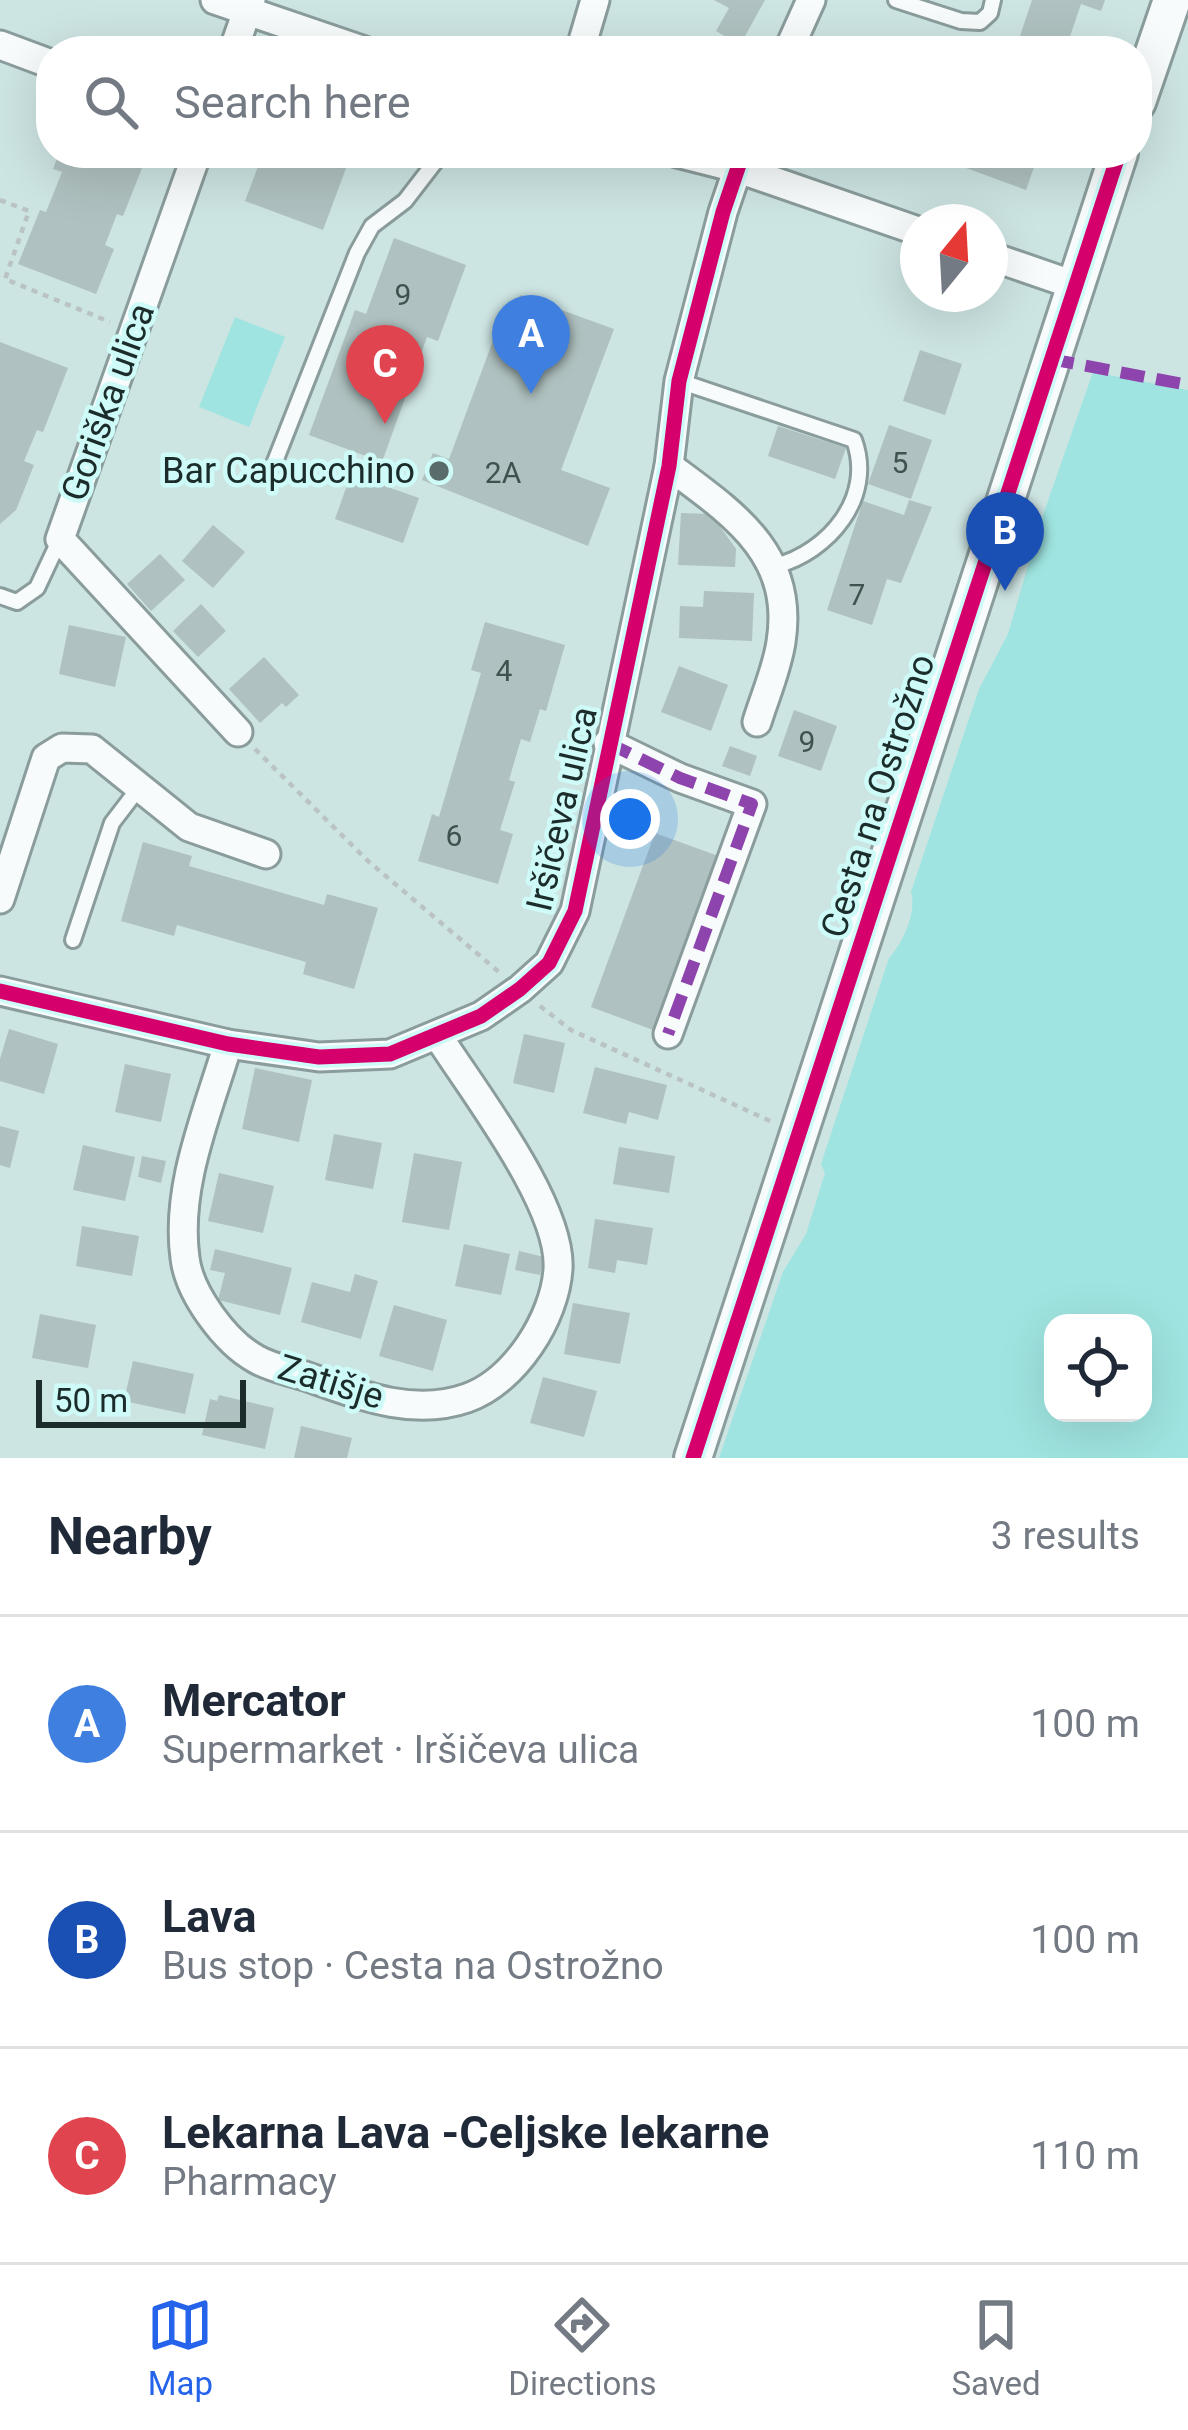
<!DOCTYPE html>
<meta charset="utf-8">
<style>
body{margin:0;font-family:Roboto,sans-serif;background:#f6f6f7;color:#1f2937}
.controls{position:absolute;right:36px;bottom:36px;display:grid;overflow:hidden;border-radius:24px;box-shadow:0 12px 48px #0002}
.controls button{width:108px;height:108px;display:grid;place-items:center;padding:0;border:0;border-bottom:3px solid #e0e1e3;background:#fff;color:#1f2937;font:60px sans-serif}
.compass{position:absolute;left:900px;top:204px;width:108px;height:108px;border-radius:50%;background:#fff;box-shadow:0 12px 48px #0002;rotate:18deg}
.scale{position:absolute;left:36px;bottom:30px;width:210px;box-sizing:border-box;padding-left:12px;border:6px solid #1b2c2b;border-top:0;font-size:33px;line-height:42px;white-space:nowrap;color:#1b2c2b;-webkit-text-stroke:9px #cefbf8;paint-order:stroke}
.you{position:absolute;left:630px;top:819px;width:42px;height:42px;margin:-30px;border:9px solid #fff;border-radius:50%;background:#1a73e8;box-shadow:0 0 0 18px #1a73e833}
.badge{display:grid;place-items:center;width:78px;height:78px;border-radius:50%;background:#2563eb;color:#fff;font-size:39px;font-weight:700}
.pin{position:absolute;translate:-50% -99px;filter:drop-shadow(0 3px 6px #0008)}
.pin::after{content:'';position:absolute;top:63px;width:42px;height:36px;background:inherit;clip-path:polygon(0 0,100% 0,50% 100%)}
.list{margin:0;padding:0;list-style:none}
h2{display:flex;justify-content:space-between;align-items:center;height:156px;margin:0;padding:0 48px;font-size:51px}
h2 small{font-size:39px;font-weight:400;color:#747a83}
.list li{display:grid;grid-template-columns:78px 1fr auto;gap:36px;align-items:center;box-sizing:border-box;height:216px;padding:0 48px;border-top:3px solid #e0e1e3}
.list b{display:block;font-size:45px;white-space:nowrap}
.list p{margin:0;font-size:39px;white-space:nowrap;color:#747a83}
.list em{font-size:39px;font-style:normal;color:#747a83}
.icon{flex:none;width:66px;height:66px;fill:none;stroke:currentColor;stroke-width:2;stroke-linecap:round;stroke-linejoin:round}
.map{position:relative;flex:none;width:1188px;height:1458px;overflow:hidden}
.search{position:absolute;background:#fff;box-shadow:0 12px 48px #0002;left:36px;right:36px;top:36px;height:132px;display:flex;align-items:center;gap:30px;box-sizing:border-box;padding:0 42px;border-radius:48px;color:#747a83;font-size:45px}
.sheet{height:804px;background:#fff}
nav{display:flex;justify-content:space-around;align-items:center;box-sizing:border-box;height:168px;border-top:3px solid #e0e1e3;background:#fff;font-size:33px;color:#747a83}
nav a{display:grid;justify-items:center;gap:6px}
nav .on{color:#2563eb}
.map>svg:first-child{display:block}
</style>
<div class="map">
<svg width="1188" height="1458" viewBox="0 0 1188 1458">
<rect width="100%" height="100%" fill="#cce4e2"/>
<!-- green -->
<g fill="#9fe4e0" fill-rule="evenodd">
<polygon points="235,317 285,337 249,427 199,407"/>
<path d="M1093 372 1188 390V1458H719L783 1272 806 1234 825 1173 821 1164 889 958C903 943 917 912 911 892L979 689 1008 634 1043 515ZM1053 1323H1143V1413H1053Z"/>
</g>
<!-- building -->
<g fill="#afc1c0">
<polygon points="714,0 765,0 740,45 716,31 729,8"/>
<polygon points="1032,0 1105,0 1101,11 1081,4 1065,51 1036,51 1017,45"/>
<polygon points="59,153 148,153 123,216 117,214 105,245 114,249 96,294 18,264 40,210 46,212 62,172 53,169"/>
<polygon points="263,153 351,155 323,230 245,201"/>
<polygon points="925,153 1039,153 1026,190"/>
<polygon points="394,238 466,265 438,341 427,337 382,462 309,435 355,310 366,314"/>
<polygon points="520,295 614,329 561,470 610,488 588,546 422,480 433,453 449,459 500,322 508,325"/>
<polygon points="0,342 68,368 43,432 37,430 24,461 34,465 16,510 0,524"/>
<polygon points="920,350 962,364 945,415 903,401"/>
<polygon points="889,425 932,440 911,499 868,484"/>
<polygon points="778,426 846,448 835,479 768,456"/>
<polygon points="351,474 419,498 403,543 335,519"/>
<polygon points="909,500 932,507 901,583 887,579 872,625 827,610 863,501 904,515"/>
<polygon points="681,513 711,514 736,549 735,567 678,565"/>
<polygon points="213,525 245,552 213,588 182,561"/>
<polygon points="160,554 185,580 151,611 127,584"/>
<polygon points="704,591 754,593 752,641 679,638 680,606 703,607"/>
<polygon points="201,604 226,631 198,657 173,631"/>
<polygon points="485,622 565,645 546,711 540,709 530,742 521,739 509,780 515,782 500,830 513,834 498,884 418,861 432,814 439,817 481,673 471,670"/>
<polygon points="69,625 126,637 115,687 59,674"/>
<polygon points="264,657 299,695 286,707 282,703 260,723 229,689"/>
<polygon points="679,666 728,685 711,731 661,712"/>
<polygon points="794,710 837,726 821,771 778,756"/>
<polygon points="730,746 757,756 750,776 722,766"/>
<polygon points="655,833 721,857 656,1031 591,1007"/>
<polygon points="143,842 192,856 189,866 324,905 327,894 378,908 354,989 303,974 306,962 177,925 174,936 121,921"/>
<polygon points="9,1029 58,1044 44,1094 0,1081 0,1059"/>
<polygon points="524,1034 565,1043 554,1093 513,1083"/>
<polygon points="125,1064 171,1074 161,1122 115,1112"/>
<polygon points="595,1067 667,1085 658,1120 629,1112 626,1124 583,1113"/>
<polygon points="255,1068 312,1080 299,1142 242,1129"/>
<polygon points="0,1126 19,1131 10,1168 0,1165"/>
<polygon points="334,1134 382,1143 373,1189 325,1180"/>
<polygon points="83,1145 135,1157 125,1201 73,1190"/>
<polygon points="619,1147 675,1156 669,1193 613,1184"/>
<polygon points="414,1153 462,1162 449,1230 402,1222"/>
<polygon points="142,1156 166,1161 161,1183 138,1177"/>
<polygon points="219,1173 274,1186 263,1233 208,1221"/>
<polygon points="595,1219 653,1228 647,1265 617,1260 615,1273 588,1268"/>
<polygon points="82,1226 139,1236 132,1276 76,1266"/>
<polygon points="464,1244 510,1254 501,1295 455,1286"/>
<polygon points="215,1249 292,1268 280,1315 218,1300 225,1273 210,1270"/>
<polygon points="519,1251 544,1257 540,1275 515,1270"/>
<polygon points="355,1274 378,1281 361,1339 301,1322 312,1282 350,1292"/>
<polygon points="573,1303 630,1313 620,1364 564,1354"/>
<polygon points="394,1305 447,1320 433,1371 379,1356"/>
<polygon points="40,1314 96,1325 88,1368 32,1358"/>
<polygon points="133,1361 194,1374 185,1414 124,1401"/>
<polygon points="543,1377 597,1391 584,1437 530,1423"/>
<polygon points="219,1395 274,1408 265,1449 202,1435 210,1399 217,1401"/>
<polygon points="301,1426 352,1438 347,1458 294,1458"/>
</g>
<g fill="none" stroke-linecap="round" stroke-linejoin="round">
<!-- lane casing -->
<g stroke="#8a9c9b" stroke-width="20">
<g id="lane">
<polyline points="896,0 961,21 980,22 990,13 993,0"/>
<path d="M679 381 854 440C875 497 829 552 775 566"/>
<polyline points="274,464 357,253 372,226 405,201 442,153"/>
<polyline points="0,596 17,602 37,588 60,539"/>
<polyline points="73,940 112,823 138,789"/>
</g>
</g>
<!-- street casing -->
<g stroke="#8a9c9b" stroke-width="33">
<g id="street">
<polyline points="215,0 365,51"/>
<polyline points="0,45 51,64"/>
<polyline points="233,51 251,0"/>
<polyline points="580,51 595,0"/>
<polyline points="788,51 811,0"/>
<polyline points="197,153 60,539 238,732"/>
<polyline points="677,153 736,168 918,231"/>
<polyline points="990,256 1074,285"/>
<path d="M669 466C732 513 795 553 781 642 777 669 765 696 757 722"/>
<polyline points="608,743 680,778 752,804 668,1034"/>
<polyline points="0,899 46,758 62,748 92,749 189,827 266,854"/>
<polyline points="0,991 228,1044 319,1057 390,1054 481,1016 520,989 549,963 575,911 669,466 679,381 723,212 743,153"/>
<path d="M228 1044C208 1112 175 1186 185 1258 189 1293 225 1342 256 1359 271 1368 291 1371 308 1377 359 1395 413 1417 467 1398 515 1381 555 1318 558 1269 562 1205 473 1091 438 1036"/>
</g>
</g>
<!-- secondary casing -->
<g stroke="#8a9c9b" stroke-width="42">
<g id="secondary">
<polyline points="1137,102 1172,0"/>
<polyline points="693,1458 1119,153"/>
</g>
</g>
<!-- path -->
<g stroke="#bac3c3" stroke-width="4.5" stroke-dasharray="6 6" stroke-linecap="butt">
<polyline points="0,200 29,211 5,279 110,322"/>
<polyline points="255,749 368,861 499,972"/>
<polyline points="540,1006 571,1030 770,1121"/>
</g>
<!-- lane -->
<use href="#lane" stroke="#f7fbfb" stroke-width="14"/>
<!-- street -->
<use href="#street" stroke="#f7fbfb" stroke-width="27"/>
<!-- secondary -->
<use href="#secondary" stroke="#f7fbfb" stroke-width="36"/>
<!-- quiet -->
<g stroke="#8e44ad" stroke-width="12" stroke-dasharray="24 12" stroke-linecap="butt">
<polyline points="1050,359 1188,385"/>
<polyline points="608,743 680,778 752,804 668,1034"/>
</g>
<!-- cycleway casing -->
<g stroke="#cefbf8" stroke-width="22">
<g id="cycleway">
<polyline points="0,991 228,1044 319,1057 390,1054 481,1016 520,989 549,963 575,911 669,466 679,381 723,212 743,153"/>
<polyline points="693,1458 1119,153"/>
</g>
</g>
<!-- cycleway -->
<use href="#cycleway" stroke="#d6006c" stroke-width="15"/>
</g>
<!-- markers -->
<circle fill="#596c6b" stroke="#cefbf8" stroke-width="4.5" cx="439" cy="471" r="12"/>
<g text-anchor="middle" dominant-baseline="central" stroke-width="9" stroke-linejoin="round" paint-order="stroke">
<!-- number labels -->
<g font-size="30" fill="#405150">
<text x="403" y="294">9</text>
<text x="900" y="462">5</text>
<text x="503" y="472">2A</text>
<text x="857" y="594">7</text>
<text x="504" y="670">4</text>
<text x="807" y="741">9</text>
<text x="454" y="835">6</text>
</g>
<!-- street labels -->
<g font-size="36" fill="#1b2c2b" stroke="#cefbf8">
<text transform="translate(108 402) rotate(-70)">Goriška ulica</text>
<text transform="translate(878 796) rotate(-72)">Cesta na Ostrožno</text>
<text transform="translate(562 809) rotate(-77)">Iršičeva ulica</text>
<text transform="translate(331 1382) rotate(17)">Zatišje</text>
</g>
<!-- poi labels -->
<g font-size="36" fill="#1b2c2b" stroke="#cefbf8" text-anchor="end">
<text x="415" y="471">Bar Capucchino</text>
</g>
</g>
</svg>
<div class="controls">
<button><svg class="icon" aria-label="locate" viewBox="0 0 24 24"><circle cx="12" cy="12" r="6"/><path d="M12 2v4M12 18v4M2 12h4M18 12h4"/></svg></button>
</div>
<svg class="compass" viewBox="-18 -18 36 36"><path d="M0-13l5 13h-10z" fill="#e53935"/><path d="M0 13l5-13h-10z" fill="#747a83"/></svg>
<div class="scale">50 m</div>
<div class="you"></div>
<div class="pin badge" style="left:531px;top:394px;background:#3f7fe0">A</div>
<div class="pin badge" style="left:1005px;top:591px;background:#1a4fb4">B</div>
<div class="pin badge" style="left:385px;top:424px;background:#e0444e">C</div>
<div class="search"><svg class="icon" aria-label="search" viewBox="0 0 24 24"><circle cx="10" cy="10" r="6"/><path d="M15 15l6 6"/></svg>Search here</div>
</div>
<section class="sheet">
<h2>Nearby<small>3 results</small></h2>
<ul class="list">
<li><span class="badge" style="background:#3f7fe0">A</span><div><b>Mercator</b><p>Supermarket · Iršičeva ulica</p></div><em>100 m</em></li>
<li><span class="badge" style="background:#1a4fb4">B</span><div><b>Lava</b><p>Bus stop · Cesta na Ostrožno</p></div><em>100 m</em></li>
<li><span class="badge" style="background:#e0444e">C</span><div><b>Lekarna Lava -Celjske lekarne</b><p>Pharmacy</p></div><em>110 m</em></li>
</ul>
</section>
<nav>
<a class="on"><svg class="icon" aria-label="map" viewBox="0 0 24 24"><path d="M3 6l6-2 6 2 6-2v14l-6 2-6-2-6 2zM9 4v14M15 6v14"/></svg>Map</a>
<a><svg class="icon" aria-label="directions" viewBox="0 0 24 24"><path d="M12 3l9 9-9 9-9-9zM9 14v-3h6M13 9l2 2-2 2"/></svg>Directions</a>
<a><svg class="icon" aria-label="saved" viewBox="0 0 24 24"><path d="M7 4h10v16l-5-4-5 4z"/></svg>Saved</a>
</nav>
